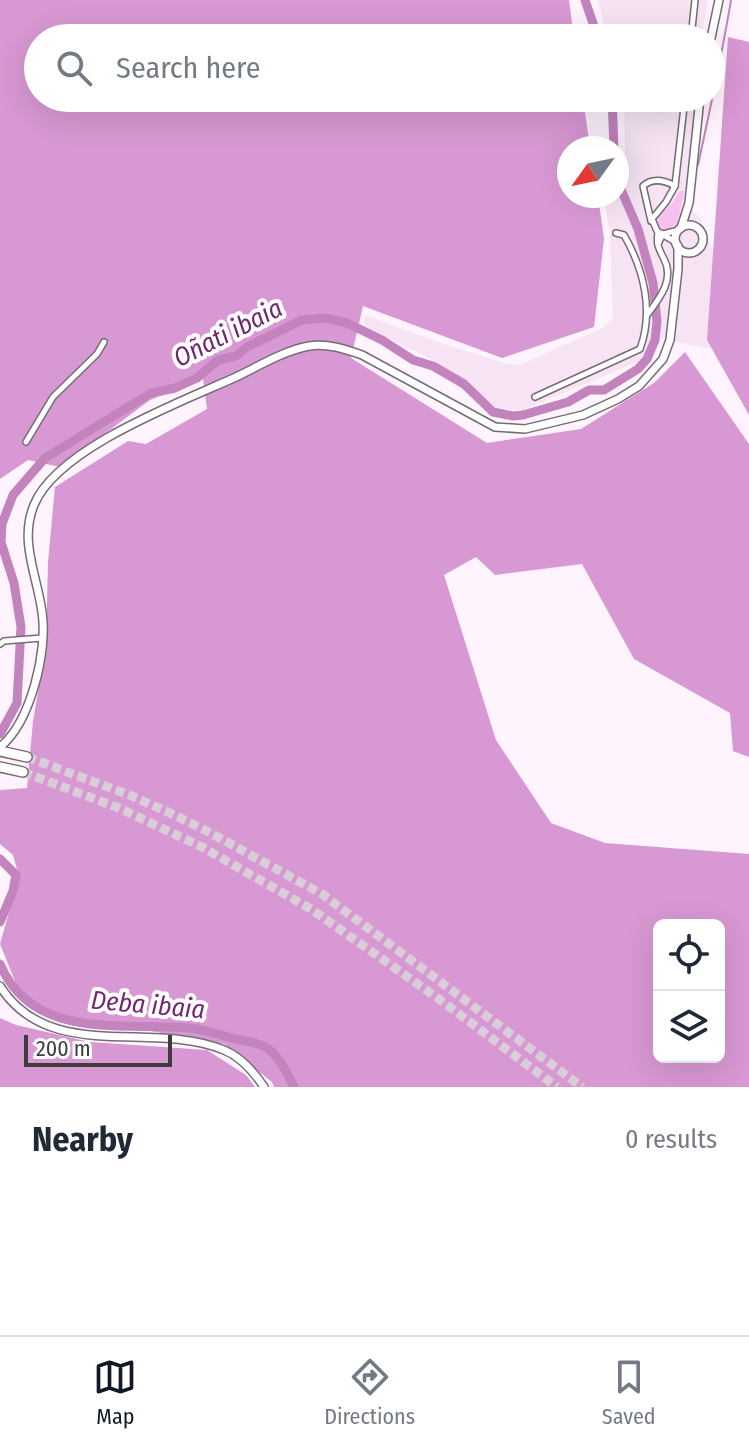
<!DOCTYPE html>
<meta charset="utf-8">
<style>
body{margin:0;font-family:"Fira Sans Condensed",sans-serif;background:#f2f2f3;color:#1f2937}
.controls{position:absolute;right:24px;bottom:24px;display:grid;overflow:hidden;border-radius:12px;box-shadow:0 8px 32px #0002}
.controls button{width:72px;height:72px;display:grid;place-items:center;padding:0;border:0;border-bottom:2px solid #e0e1e3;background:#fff;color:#1f2937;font:40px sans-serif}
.compass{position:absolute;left:557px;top:136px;width:72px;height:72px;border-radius:50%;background:#fff;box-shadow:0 8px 32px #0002;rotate:237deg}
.scale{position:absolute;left:24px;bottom:20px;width:148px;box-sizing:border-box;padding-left:8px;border:4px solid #403b3f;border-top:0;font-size:22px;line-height:28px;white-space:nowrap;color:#403b3f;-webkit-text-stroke:6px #fff;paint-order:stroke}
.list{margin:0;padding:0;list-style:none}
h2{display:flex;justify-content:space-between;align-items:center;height:104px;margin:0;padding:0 32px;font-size:34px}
h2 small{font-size:26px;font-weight:400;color:#747a83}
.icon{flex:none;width:44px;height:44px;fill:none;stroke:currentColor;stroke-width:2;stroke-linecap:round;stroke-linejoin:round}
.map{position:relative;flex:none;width:749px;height:1087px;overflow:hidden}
.search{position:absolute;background:#fff;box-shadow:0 8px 32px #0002;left:24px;right:24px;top:24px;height:88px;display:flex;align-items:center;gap:20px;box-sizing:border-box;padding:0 28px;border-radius:44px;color:#747a83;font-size:30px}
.sheet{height:248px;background:#fff}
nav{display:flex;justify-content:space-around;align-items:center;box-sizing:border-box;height:112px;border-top:2px solid #e0e1e3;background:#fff;font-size:22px;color:#747a83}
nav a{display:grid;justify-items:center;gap:4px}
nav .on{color:#111827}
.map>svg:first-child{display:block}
</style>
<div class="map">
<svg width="749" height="1087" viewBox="0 0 749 1087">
<rect width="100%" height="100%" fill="#fff3fe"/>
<!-- built -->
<g fill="#f6e4f4">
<polygon points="598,0 708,0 701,38 613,38 604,24"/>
<polygon points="624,98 695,98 684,202 701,219 722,276 718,350 652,337 645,353 638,362 522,410 497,408 459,377 429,358 364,326 365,315 438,342 508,364 520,365 604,327 613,318 610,235 604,196 617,196 617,164 625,157"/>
</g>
<!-- green -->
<polygon fill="#f6c1f1" points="680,191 685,191 677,224 666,231 659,229 655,218 671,205"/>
<!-- forest -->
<g fill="#d898d3" fill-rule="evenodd">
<path d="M0 0H569L574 38H38V98H583L590 148H569V196H598L604 239 594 327 502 358 363 306 351 358 487 443 581 429 654 383 685 352 749 444V757L733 751 730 713 634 659 582 564 495 575 476 557 444 575 496 740 551 823 605 843 749 854V1087H274L272 1082 224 1044 72 1017 47 1010 19 991 0 944 19 877 13 855 0 844V790L27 788 33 721 46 646 48 562 55 487 128 441 146 444 207 409 203 379 150 400 60 467 28 460 0 479ZM659 925H719V1057H659Z"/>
<polygon points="728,37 749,42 749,415 707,340"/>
<polygon points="0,1018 16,1025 90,1042 207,1050 246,1075 255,1087 0,1087"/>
</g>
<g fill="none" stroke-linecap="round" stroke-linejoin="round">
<!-- stream -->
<path stroke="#c384be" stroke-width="2" d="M698 165C710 110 722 55 731 0"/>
<!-- river -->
<g stroke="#c384be" stroke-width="9">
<polyline points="585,0 598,38"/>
<polyline points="612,98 614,148"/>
<polyline points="0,734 17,703 21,627 14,583 1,542 2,524 13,495 45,458 151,393 175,388 197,378 218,360 236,356 247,347 302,320 325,318 347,323 382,340 413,360 433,366 464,384 493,412 513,416 523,415 568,402 589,390 604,390 638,369 647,359 655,340 657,321 653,283 638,229 619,185 617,162"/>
<polyline points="0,859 16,875 13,891 0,922"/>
<path d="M0 964C33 1041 121 1022 189 1028 203 1029 217 1034 231 1038 243 1041 261 1042 271 1051 281 1060 288 1075 294 1087"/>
</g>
<!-- highway-tunnel -->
<g stroke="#d9ced8" stroke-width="9" stroke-dasharray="9 4.5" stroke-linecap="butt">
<polyline points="27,757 132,796 172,814 205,830 322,894 582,1087"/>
<polyline points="23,772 119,808 200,846 311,909 439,999 557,1087"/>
</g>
<!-- street casing -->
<g stroke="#766c75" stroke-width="8">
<g id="street">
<polyline points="691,38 695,0"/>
<path d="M651 221 643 186C652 178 664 180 675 186"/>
<polyline points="677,243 657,231 652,219 666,202 675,186 685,98"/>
<polyline points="658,244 663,234 679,230"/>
<path d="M647 315C659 299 675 280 664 259 659 249 656 244 658 233"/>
<path d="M535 397 640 349C654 311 644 270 624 235L616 233"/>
<polyline points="26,442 53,397 97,354 104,342"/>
<polyline points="0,644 4,641 42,638"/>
</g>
</g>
<!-- secondary casing -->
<g stroke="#766c75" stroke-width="10">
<g id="secondary">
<polyline points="711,38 719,0"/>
<circle cx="689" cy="239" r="14"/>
<polyline points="681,228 689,203 700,98"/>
<path d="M0 747C31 722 48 650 42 612 37 575 19 541 34 505 57 448 181 402 236 377 259 366 283 351 309 346 327 343 345 349 362 355L495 427 525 429 583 415 618 399 639 386 663 359 670 340 678 269V246"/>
</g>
</g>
<!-- primary casing -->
<g stroke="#766c75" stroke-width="10">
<path id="primary" d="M0 986C49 1064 152 1020 224 1050 241 1057 254 1072 264 1087"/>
</g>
<!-- highway casing -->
<g stroke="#766c75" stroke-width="12">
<g id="highway">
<polyline points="0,751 27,757"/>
<polyline points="0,767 23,772"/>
</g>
</g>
<!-- street -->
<use href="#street" stroke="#fff" stroke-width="5"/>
<!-- secondary -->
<use href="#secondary" stroke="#fff" stroke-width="7"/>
<!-- primary -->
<use href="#primary" stroke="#fff" stroke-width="7"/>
<!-- highway -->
<use href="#highway" stroke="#fff" stroke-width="9"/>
</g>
<g text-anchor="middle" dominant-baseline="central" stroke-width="8" stroke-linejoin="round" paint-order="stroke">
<!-- water labels -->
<g font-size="26" font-style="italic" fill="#72276f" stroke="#fff">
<text transform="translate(228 333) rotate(-27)">Oñati ibaia</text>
<text transform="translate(148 1005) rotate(5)">Deba ibaia</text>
</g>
</g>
</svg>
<div class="controls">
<button><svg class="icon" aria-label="locate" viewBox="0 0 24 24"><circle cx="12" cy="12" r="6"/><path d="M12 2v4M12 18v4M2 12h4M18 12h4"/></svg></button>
<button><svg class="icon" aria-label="layers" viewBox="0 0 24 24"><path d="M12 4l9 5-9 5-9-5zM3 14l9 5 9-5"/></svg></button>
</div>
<svg class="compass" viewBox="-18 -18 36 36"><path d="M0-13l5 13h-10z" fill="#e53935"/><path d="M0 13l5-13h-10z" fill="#747a83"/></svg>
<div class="scale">200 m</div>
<div class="search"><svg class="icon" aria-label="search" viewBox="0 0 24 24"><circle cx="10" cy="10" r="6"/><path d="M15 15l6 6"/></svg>Search here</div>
</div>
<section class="sheet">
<h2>Nearby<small>0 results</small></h2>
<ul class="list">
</ul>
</section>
<nav>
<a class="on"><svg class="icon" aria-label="map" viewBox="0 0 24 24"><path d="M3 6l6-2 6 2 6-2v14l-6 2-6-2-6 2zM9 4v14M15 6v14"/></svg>Map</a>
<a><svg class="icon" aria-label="directions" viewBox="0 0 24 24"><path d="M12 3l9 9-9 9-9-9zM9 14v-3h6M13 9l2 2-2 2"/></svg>Directions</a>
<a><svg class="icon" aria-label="saved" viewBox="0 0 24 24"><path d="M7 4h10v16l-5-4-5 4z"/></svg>Saved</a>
</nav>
